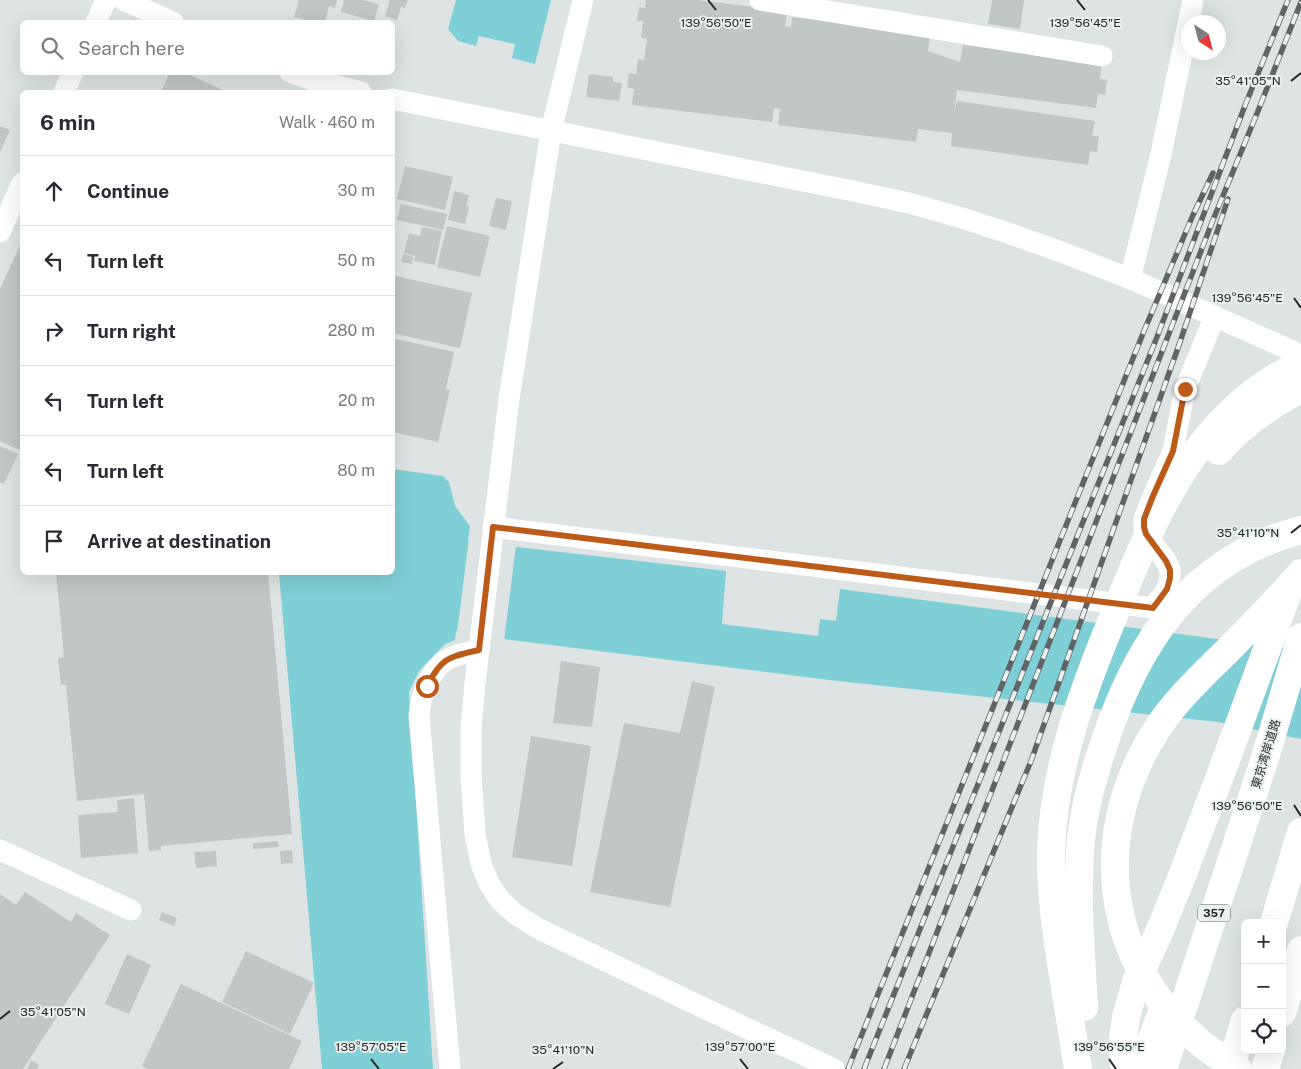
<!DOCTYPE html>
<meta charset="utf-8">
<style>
body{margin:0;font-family:"Public Sans","Noto Sans JP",sans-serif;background:#f2f2f3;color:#2b2b33}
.controls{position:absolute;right:15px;bottom:15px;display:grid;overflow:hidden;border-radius:8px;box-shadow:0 5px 20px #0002}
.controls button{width:45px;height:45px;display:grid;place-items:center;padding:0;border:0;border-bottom:1px solid #e1e1e2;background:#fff;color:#2b2b33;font:25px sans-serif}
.compass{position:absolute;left:1181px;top:15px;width:45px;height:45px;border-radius:50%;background:#fff;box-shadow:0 5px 20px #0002;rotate:144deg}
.stop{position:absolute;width:15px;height:15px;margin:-11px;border:4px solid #bc5b19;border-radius:50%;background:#fff}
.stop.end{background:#bc5b19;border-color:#fff;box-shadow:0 1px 5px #0008}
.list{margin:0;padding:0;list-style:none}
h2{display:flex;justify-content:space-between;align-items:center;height:65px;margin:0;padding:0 20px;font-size:21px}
h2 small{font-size:16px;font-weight:400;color:#7c7c81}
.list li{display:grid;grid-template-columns:32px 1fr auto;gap:15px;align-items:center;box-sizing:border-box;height:70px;padding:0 20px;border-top:1px solid #e1e1e2}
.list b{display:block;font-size:19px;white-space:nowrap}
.list em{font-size:16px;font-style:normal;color:#7c7c81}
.icon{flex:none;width:28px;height:28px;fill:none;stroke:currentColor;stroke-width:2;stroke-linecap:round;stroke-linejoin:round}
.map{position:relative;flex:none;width:1301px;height:1069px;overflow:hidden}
.search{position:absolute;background:#fff;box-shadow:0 5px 20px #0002;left:20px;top:20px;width:375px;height:55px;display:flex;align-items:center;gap:12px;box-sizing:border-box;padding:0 18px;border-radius:8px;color:#7c7c81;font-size:19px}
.panel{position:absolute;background:#fff;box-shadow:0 5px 20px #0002;left:20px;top:90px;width:375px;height:485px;border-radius:8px}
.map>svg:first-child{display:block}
</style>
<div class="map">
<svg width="1301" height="1069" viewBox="0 0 1301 1069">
<rect width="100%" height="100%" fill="#dee3e4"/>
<!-- water -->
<g fill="#7fcfd6">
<polygon points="456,0 551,0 535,64 512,58 515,44 479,36 476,46 458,41 448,29"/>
<polygon points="393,469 443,476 449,482 455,506 470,526 468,540 517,547 726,571 722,624 818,636 820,619 836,621 840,589 1301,650 1301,739 1218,722 829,680 511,640 456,631 455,640 445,644 419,671 409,692 433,1069 322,1069 279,573 392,572"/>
</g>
<!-- pier -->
<polygon fill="#dee3e4" points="469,538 516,545 504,641 457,633"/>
<!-- building -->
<g fill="#c1c6c6">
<polygon points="299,0 337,0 335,8 329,6 325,22 315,22 294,17"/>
<polygon points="344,0 363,0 379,4 374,21 341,12"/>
<polygon points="390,0 408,0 405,8 401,7 397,20 385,16"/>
<polygon points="646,0 697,0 787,11 785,26 791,27 792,17 930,34 928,51 960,62 963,45 1102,63 1100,79 1107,80 1105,95 1098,94 1096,108 957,90 954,113 957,101 1095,121 1092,136 1099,136 1097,152 1090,151 1088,165 951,146 952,133 918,129 916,142 778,125 780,109 774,108 772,122 632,105 634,89 627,87 629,73 636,74 638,59 644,60 647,39 641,38 643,21 637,21 639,7 645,8"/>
<polygon points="992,0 1024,0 1020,29 988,24"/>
<polygon points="170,72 184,72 227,92 161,92"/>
<polygon points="589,74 613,77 613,82 622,83 619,101 586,97"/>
<polygon points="0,126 10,130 0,152"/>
<polygon points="405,166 453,177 445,210 397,199"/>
<polygon points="454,191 469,195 466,206 469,207 465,224 448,220"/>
<polygon points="496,198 512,201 506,230 489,226"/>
<polygon points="401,204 447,214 443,230 397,220"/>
<polygon points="447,226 490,236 480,277 437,267"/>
<polygon points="422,227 442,231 435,265 414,261 415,256 404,253 409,233 420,236"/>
<polygon points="22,241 22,451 0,441 0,289"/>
<polygon points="403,254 413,257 412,264 401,262"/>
<polygon points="392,275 472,293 460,348 392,333"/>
<polygon points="392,338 454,352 446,389 450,390 438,442 392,432"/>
<polygon points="0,446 18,454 4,484 0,482"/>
<polygon points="56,572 268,572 292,834 161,846 161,850 149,851 144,794 77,801 66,685 61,685 58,658 64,657"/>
<polygon points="561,661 600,667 592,727 553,723"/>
<polygon points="692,681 715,687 670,907 590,892 624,723 680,733"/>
<polygon points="531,736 591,746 572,866 512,857"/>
<polygon points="134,798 138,853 81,858 78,815 118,812 117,800"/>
<polygon points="278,841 279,847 253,849 253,843"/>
<polygon points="292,850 293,863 281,864 280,851"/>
<polygon points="216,851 217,866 196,868 194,852"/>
<polygon points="25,892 71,922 76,913 110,935 23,1069 0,1069 0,894 16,905"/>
<polygon points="162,912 177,918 174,926 159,920"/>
<polygon points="246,951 314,983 290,1034 222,1002"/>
<polygon points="127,954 151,965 129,1014 105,1004"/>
<polygon points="181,984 302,1041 289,1069 148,1069 142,1066"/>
<polygon points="31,1060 39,1065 37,1069 27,1069"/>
</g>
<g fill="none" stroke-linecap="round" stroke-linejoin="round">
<!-- minor -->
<g stroke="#fff" stroke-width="21">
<polyline points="123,0 173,22"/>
<polyline points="583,0 551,131 509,399 475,683 471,728 471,776 475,834 481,864 489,883 500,900 514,913 537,928 710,1011 834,1069"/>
<polyline points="760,0 1102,56"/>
<polyline points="96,22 106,0"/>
<polyline points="290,72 313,80 361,92"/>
<polyline points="64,92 73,72"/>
<polyline points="392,99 853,191 909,203 962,218 1008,233 1064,253 1136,281 1301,355"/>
<polyline points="0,232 22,183"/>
<polyline points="1130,279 1161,154 1193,0"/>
<polyline points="493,527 1153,608 1167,589 1170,578 1170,569 1166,561 1146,534 1144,527 1144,519 1153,496 1173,451 1185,389 1215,316"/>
<polyline points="0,850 131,910"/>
<path d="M450 1069 419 716C420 697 431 668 448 659 457 654 469 652 479 650"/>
</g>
<!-- highway -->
<g stroke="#fff" stroke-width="28">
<path d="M1219 451C1242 424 1270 405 1301 389"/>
<polyline points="1274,923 1301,832"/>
<path d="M1084 1007C1081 951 1076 896 1081 840 1084 807 1094 773 1105 741 1138 641 1193 558 1301 530"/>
<polyline points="1282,1013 1301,950"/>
<path d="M1078 1069C1073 1038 1068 1007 1063 975 1056 934 1050 892 1051 850 1054 763 1086 682 1119 603 1143 544 1169 482 1211 433 1236 404 1266 380 1301 364"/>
<polyline points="1124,1069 1123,1039 1126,1017 1136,982 1158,935 1184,871 1226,760 1287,595"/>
<polyline points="1140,1069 1165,1005"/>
<polyline points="1163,1069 1265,758 1301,637"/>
<polyline points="1230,1069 1245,1020"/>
<path d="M1238 1069C1111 995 1078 848 1159 726 1177 699 1202 676 1225 653 1251 627 1277 601 1301 573"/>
<polyline points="1265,1069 1271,1050"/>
</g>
<!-- rail casing -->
<g stroke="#616465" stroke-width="5.5">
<g id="rail">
<polyline points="848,1069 1144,331 1193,215 1213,173"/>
<polyline points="864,1069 1157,337 1246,103 1288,0"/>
<polyline points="884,1069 1213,220 1258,111 1301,2"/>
<polyline points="904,1069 1031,761 1179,345 1228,199"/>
</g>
</g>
<!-- rail -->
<use href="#rail" stroke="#ebf1f1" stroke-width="4" stroke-dasharray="11" stroke-linecap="butt"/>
</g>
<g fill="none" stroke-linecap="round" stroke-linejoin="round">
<!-- route -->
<path stroke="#bc5b19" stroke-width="6" d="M427 686C442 657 449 657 479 650L493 527 1153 608 1167 589 1170 578V570L1166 561 1146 534 1144 527V519L1153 496 1173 451 1185 389"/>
</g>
<!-- ticks -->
<path fill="none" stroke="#232525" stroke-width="2" d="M708 0 716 10M1077 0 1085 10M1291 81 1301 73M1294 298 1301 308M1291 533 1301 525M1294 805 1301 816M0 1019 10 1011M371 1059 379 1069M740 1059 748 1069M1109 1059 1116 1069M553 1069 563 1062"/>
<g text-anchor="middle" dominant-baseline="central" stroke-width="4" stroke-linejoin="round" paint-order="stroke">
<!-- shield labels -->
<rect fill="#ebf1f1" stroke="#5f6262" stroke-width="1" x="1198" y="904.5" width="32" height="17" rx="4"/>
<g font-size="11" font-weight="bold" fill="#232525">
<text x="1214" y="913">357</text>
</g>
<!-- street labels -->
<g font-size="12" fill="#232525" stroke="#ebf1f1">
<text transform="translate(1266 754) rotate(-73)">東京湾岸道路</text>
</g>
</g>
<g font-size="12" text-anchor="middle" fill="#232525" stroke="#ebf1f1" stroke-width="4" stroke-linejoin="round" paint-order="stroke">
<text x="716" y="27">139°56'50"E</text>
<text x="1085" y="27">139°56'45"E</text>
<text x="1248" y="85">35°41'05"N</text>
<text x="1247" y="302">139°56'45"E</text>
<text x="1248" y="537">35°41'10"N</text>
<text x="1247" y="810">139°56'50"E</text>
<text x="53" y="1016">35°41'05"N</text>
<text x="371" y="1051">139°57'05"E</text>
<text x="740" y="1051">139°57'00"E</text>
<text x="1109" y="1051">139°56'55"E</text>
<text x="563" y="1054">35°41'10"N</text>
</g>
</svg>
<div class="controls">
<button>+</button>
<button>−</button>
<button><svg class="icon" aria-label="locate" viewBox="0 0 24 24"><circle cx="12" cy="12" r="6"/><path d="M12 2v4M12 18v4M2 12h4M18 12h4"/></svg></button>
</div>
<svg class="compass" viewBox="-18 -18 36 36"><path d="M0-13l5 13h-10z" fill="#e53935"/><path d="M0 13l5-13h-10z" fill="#7c7c81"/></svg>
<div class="stop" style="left:427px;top:686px"></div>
<div class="stop end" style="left:1185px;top:389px"></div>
<div class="search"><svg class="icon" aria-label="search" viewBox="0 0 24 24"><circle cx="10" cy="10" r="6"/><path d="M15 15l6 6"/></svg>Search here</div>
<section class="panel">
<h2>6 min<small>Walk · 460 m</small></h2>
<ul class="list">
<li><svg class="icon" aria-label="ahead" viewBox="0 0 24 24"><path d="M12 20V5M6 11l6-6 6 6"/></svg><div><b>Continue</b></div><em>30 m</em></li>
<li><svg class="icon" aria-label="left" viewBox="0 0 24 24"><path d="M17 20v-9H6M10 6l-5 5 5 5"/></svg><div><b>Turn left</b></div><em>50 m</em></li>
<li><svg class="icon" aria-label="right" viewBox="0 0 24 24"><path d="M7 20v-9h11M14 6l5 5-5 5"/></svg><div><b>Turn right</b></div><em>280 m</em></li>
<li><svg class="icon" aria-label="left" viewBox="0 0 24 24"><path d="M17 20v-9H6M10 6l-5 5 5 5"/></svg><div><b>Turn left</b></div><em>20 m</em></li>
<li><svg class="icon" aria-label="left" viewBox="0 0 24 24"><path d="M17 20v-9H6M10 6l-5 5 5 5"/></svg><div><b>Turn left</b></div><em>80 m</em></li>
<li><svg class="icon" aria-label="arrive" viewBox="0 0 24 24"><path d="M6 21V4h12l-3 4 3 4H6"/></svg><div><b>Arrive at destination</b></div></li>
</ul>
</section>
</div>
